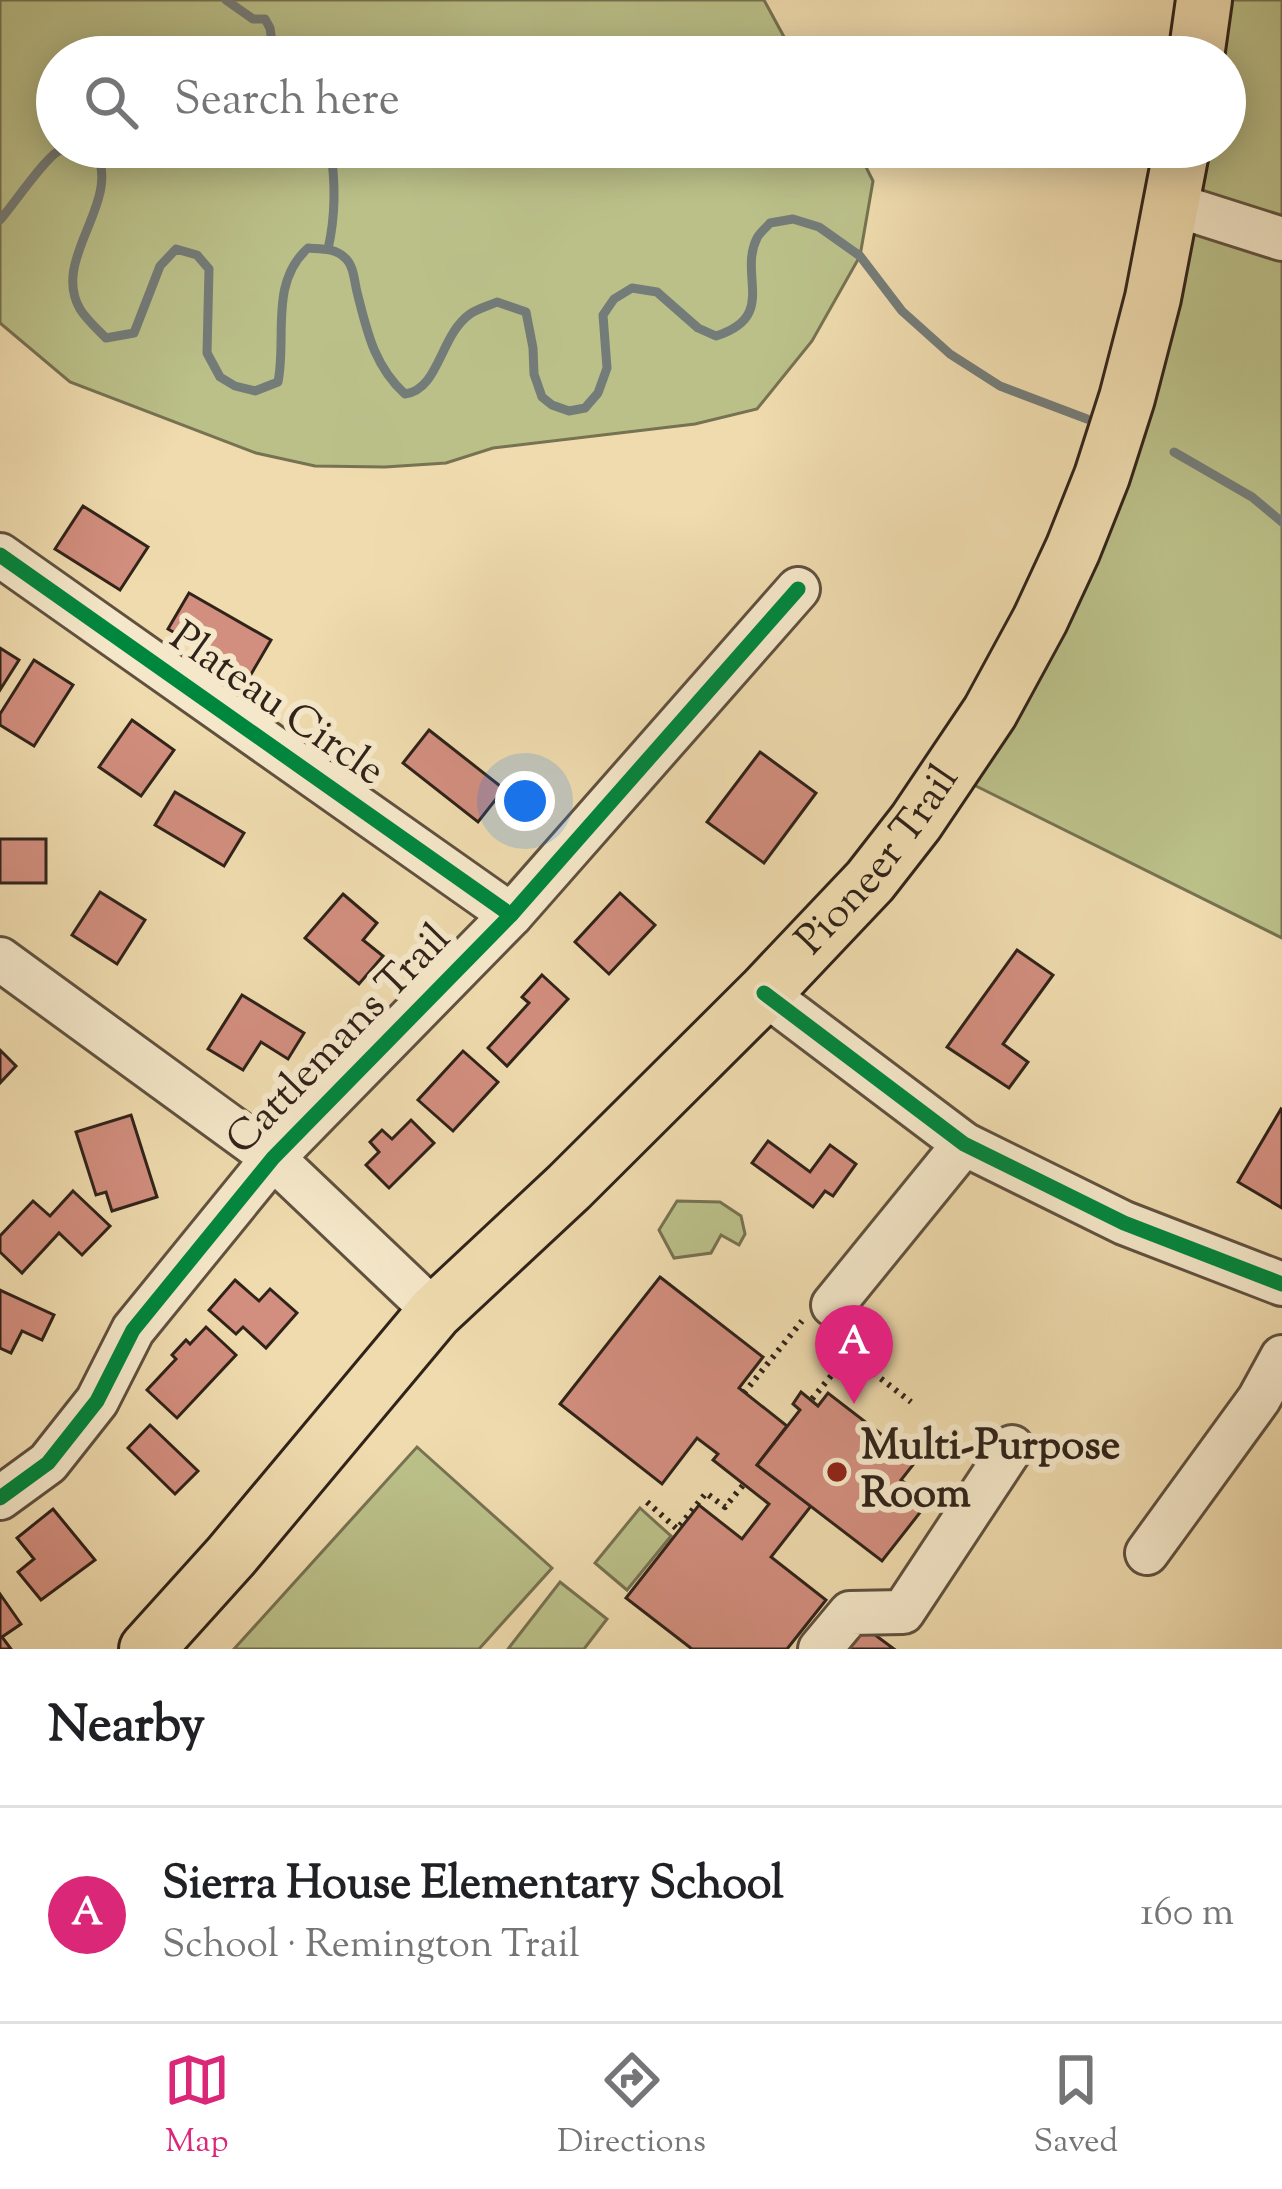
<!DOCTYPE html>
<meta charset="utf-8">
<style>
body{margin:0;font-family:"Sorts Mill Goudy",serif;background:#f6f6f6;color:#202124}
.you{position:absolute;left:525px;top:801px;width:42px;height:42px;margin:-30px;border:9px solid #fff;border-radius:50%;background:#1a73e8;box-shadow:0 0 0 18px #1a73e833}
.badge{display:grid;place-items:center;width:78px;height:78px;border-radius:50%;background:#db2777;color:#fff;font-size:39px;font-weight:700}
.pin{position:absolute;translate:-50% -99px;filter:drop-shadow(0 3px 6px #0008)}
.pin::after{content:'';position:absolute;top:63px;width:42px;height:36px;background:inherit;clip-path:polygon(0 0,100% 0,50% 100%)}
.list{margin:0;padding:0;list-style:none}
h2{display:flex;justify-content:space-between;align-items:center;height:156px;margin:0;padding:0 48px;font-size:51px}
h2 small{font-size:39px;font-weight:400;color:#757577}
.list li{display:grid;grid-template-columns:78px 1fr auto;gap:36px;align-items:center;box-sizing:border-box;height:216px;padding:0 48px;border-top:3px solid #e0e0e0}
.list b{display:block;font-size:45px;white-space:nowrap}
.list p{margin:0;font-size:39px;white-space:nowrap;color:#757577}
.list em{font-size:39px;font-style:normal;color:#757577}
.icon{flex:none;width:66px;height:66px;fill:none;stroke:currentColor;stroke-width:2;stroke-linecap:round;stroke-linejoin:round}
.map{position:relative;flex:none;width:1282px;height:1649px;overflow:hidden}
.search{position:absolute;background:#fff;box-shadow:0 6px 30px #0003;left:36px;right:36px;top:36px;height:132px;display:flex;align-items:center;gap:30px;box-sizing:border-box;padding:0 42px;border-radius:66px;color:#757577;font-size:45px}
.sheet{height:372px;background:#fff}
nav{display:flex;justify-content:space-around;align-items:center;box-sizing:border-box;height:168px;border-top:3px solid #e0e0e0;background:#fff;font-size:33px;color:#757577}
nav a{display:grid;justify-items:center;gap:6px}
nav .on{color:#db2777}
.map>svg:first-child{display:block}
</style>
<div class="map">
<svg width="1282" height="1649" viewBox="0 0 1282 1649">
<rect width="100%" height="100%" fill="#efdbae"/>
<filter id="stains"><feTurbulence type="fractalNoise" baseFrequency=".00167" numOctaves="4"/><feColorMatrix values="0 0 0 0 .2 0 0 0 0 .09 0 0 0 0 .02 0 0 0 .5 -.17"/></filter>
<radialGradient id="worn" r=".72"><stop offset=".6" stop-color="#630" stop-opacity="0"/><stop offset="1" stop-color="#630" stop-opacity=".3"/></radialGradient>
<!-- green -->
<g fill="#bbc089" stroke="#767252" stroke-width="3">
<polygon points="0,0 764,0 795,57 57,57 57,147 856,147 873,181 860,256 812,341 757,409 695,424 493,448 446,463 385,467 315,466 256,453 70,382 0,323"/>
<polygon points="1231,0 1282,0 1282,938 974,785 1046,668 1125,490 1204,147 1225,147 1225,57 1221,57"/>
<polygon points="677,1201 720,1202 741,1216 745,1234 739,1245 721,1235 711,1253 674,1258 659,1230"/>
<polygon points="417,1447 552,1568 479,1649 234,1649"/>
<polygon points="640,1508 671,1536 627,1590 595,1563"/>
<polygon points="560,1582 607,1619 584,1649 508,1649"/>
</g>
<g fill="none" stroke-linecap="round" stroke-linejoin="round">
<!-- stream -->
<g stroke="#747c79" stroke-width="9">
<polyline points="226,0 253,19 265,19 270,28 274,57"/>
<path d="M0 220C14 204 42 162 57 152 69 145 82 148 95 150 124 201 50 258 80 309 86 319 97 329 106 338L134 333 160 266 176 249 197 255 209 269 207 353 220 377 235 386 255 391 278 382C287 337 269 283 308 248 320 249 335 248 344 257 354 265 354 280 357 292 367 331 374 366 405 394 439 390 440 335 470 314 477 309 488 306 497 302L526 312 533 348 534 374 542 397 552 405 569 411 585 408 598 393 607 368 603 315 614 299 632 288 657 292 698 328 716 336C778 316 738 276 757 238 760 232 766 228 770 223L793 219 819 227 860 256 902 311 950 354 1000 386 1087 419"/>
<path d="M328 249C336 214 336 183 330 147"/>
<polyline points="1174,452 1252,497 1282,522"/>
</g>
</g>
<!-- building -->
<g fill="#d28e7e" stroke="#30231a" stroke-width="3">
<polygon points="83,506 148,547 120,590 55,549"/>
<polygon points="189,593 271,640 250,676 168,629"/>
<polygon points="0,648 19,660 0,690"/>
<polygon points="34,660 73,685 34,746 0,725 0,714"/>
<polygon points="132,720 174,750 141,796 99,767"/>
<polygon points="429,730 504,789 478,822 403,763"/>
<polygon points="760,752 816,793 764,863 707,822"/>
<polygon points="175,792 244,833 224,866 155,825"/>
<rect x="0" y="839" width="46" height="44"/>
<polygon points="100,892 145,920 117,964 72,935"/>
<polygon points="620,893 655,925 609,974 575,942"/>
<polygon points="343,894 377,923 363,940 383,956 359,984 305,938"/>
<polygon points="1017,950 1053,975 1003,1044 1028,1062 1009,1088 947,1047"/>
<polygon points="542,975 568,999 507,1066 488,1048 529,1003 522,997"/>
<polygon points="242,995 304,1033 288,1059 261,1042 243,1070 208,1049"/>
<polygon points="0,1050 16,1066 0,1083"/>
<polygon points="463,1051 498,1082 453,1131 418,1100"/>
<polygon points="1281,1109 1282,1110 1282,1208 1238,1182"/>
<polygon points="131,1115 157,1197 112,1211 106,1192 96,1195 76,1132"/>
<polygon points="411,1120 434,1143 389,1188 366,1165 379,1152 370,1142 382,1130 392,1139"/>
<polygon points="768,1141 810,1172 830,1145 856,1164 833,1196 825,1191 813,1207 752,1163"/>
<polygon points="73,1191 110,1226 82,1255 59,1233 22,1273 0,1252 0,1236 33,1201 50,1216"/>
<polygon points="660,1277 763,1357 739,1388 787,1426 757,1465 811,1506 771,1557 826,1600 787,1649 692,1649 626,1598 699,1505 742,1539 769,1504 713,1460 718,1454 697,1438 662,1484 560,1404"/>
<polygon points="235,1280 259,1301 270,1289 297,1313 266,1348 243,1327 236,1334 209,1310"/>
<polygon points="0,1290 54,1315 42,1340 22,1331 11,1353 0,1348"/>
<polygon points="206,1327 236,1355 177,1418 147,1390 176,1359 172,1355 186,1340 190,1344"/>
<polygon points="801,1392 818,1406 828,1393 916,1461 901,1480 929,1501 882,1561 757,1465 800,1410 793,1404"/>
<polygon points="150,1425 198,1471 175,1494 128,1448"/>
<polygon points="53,1509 95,1560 41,1600 18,1572 34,1559 17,1538"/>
<polygon points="0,1594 21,1624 2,1637 11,1649 0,1649"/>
<polygon points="863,1626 894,1649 846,1649"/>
</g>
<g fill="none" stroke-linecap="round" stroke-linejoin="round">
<!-- minor casing -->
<g stroke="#60513f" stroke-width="48">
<g id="minor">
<polyline points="1172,204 1282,239"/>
<polyline points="0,555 511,915"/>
<polyline points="0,959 273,1158 435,1312"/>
<polyline points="764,993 964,1144 1124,1223 1282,1284"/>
<polyline points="833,1305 964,1144"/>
<polyline points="0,1498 48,1463 97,1401 133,1330 273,1158 511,915 798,589"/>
<polyline points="1147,1553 1259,1399 1282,1357"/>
<polyline points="820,1649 850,1613 903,1612 1012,1447"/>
</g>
</g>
<!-- major casing -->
<g stroke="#30231a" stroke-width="60">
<g id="major">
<polyline points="1196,57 1204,0"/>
<path id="s1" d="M147 1649 231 1556 435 1312 569 1187 764 993 870 881 916 822 990 712 1040 620 1073 549 1102 476 1127 398 1153 298 1182 147"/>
</g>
</g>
<!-- path -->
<g stroke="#30231a" stroke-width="6" stroke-dasharray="3 6" stroke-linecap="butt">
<polyline points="831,1340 911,1402"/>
<polyline points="744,1393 802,1321"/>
<polyline points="812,1399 849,1354"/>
<polyline points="647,1502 677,1529 706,1493 725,1507 744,1484"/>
</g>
<!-- minor -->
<use href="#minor" stroke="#f5e8ca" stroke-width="42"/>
<!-- major -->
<use href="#major" stroke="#efdbae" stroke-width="54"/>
<!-- cycleway casing -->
<g stroke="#f5e8ca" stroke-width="22">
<g id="cycleway">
<polyline points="0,555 511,915"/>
<polyline points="764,993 964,1144 1124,1223 1282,1284"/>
<polyline points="0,1498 48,1463 97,1401 133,1330 273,1158 511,915 798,589"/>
</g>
</g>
<!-- cycleway -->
<use href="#cycleway" stroke="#00873e" stroke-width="15"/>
</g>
<!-- markers -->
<circle fill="#8f2418" stroke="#f5e8ca" stroke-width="4.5" cx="837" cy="1472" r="12"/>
<g text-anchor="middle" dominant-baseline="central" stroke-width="12" stroke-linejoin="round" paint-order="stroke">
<!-- street labels -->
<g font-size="42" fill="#30231a" stroke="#f5e8ca">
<text transform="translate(276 706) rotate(35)">Plateau Circle</text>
<text stroke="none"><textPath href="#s1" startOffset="1077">Pioneer Trail</textPath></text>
<text transform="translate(340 1041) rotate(-46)">Cattlemans Trail</text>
</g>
<!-- poi labels -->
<g font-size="42" font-weight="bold" fill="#30231a" stroke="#f5e8ca" text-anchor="start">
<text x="861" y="1448">Multi-Purpose<tspan x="861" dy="48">Room</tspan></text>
</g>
</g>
<rect width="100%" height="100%" filter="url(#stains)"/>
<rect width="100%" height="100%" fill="url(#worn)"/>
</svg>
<div class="you"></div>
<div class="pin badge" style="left:854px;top:1404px">A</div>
<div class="search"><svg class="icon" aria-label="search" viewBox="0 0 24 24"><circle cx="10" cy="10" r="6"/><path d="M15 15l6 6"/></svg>Search here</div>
</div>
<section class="sheet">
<h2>Nearby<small></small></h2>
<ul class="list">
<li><span class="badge">A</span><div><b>Sierra House Elementary School</b><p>School · Remington Trail</p></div><em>160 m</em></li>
</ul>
</section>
<nav>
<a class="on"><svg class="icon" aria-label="map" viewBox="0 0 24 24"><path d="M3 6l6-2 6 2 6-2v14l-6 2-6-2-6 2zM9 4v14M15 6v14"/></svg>Map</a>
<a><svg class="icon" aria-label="directions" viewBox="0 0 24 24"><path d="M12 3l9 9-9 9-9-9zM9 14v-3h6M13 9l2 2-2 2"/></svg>Directions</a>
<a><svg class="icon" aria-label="saved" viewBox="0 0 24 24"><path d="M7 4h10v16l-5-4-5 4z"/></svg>Saved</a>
</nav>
